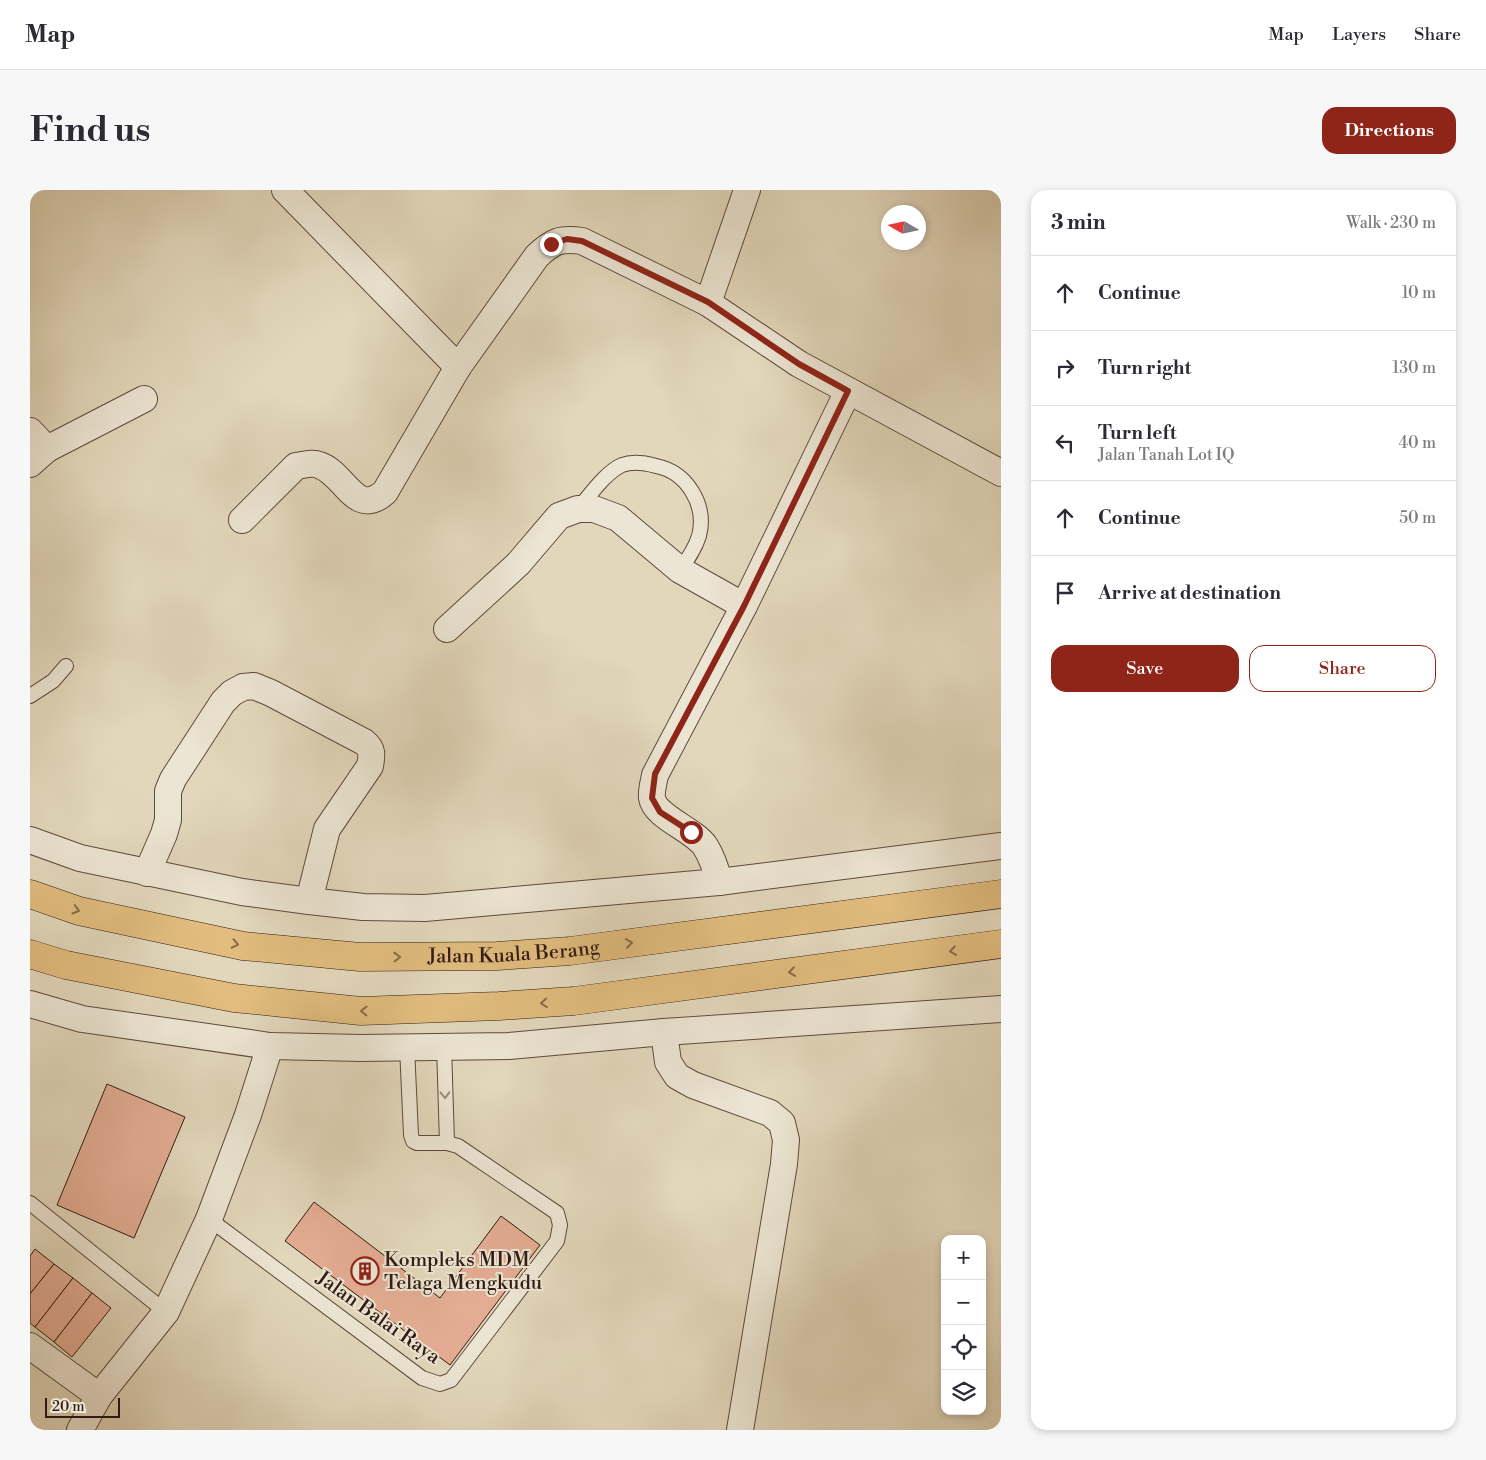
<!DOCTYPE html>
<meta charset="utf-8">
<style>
body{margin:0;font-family:"Libre Bodoni",serif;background:#f7f7f7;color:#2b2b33}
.controls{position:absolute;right:15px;bottom:15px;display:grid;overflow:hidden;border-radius:10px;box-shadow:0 2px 8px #0003}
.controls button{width:45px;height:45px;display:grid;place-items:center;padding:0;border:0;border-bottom:1px solid #e1e1e2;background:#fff;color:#2b2b33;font:25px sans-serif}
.compass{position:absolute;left:851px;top:15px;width:45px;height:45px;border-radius:50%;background:#fff;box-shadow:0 2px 8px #0003;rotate:279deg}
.scale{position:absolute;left:15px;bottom:12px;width:75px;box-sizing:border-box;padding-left:5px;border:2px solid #321b12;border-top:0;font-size:14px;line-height:18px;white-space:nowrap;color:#321b12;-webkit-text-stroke:4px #ece5d3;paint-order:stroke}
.stop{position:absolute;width:15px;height:15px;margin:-11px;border:4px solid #8f2418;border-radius:50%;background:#fff}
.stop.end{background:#8f2418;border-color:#fff;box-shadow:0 1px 5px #0008}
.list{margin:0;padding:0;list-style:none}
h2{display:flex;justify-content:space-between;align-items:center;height:65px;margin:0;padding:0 20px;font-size:21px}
h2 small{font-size:16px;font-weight:400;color:#7c7c81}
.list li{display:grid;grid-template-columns:32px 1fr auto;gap:15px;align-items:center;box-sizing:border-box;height:75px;padding:0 20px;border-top:1px solid #e1e1e2}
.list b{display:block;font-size:19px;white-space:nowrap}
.list p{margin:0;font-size:16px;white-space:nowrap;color:#7c7c81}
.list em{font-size:16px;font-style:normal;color:#7c7c81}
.actions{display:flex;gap:10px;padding:15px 20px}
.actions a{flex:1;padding:11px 0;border:1px solid #8f2418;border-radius:15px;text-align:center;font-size:18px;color:#8f2418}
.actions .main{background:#8f2418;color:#fff}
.icon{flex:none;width:28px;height:28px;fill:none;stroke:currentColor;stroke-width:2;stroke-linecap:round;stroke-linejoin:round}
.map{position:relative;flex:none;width:971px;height:1240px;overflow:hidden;border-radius:15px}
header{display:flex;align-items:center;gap:30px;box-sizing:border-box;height:70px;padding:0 25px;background:#fff;border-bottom:1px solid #e1e1e2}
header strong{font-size:24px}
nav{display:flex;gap:28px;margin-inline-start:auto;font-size:18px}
.intro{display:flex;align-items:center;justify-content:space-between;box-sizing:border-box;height:120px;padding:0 30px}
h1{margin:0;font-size:35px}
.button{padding:12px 22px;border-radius:15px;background:#8f2418;color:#fff;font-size:18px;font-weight:700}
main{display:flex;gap:30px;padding:0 30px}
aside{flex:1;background:#fff;border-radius:15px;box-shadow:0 2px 8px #0003}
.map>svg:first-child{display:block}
</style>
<header>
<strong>Map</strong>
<nav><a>Map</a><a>Layers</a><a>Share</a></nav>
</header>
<div class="intro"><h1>Find us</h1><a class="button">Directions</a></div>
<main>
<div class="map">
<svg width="971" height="1240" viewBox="0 0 971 1240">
<rect width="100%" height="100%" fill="#e2d7bb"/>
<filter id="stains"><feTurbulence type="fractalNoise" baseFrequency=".004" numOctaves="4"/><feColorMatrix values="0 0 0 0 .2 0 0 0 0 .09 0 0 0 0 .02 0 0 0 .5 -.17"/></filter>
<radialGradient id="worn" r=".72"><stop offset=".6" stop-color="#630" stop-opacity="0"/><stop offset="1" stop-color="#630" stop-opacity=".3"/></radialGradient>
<!-- building -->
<g fill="#e3ac93" stroke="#321b12">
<polygon points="77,894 155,927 104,1048 27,1015"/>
<polygon points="284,1012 410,1108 471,1026 510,1055 420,1175 255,1051"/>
<polygon points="5,1059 24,1074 0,1104 0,1066"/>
<polygon points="24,1074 43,1088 5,1137 0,1133 0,1104"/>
<polygon points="43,1088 62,1103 24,1152 5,1137"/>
<polygon points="62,1103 81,1118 42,1167 24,1152"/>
</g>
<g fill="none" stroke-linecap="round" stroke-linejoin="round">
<!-- service casing -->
<g stroke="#5e4a3c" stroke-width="16">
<g id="service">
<path d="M548 319C560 305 576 282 592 275 603 271 615 273 626 276 657 282 677 315 669 346 665 359 658 369 650 380"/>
<polyline points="0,506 23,491 36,476"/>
<polyline points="414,856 417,953"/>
<polyline points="0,1013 136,1122"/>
<polyline points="179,1029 392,1188 410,1194 421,1190 527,1051 530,1035 527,1023 428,956 417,953 387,953 383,951 381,945 377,857"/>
</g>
</g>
<!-- minor casing -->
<g stroke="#5e4a3c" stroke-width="28">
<g id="minor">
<polyline points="255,0 428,177"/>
<polyline points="717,0 678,113 769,174 971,283"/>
<polyline points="0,241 17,259"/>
<polyline points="0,274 17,259 114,209"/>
<path d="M212 330 266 276C274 275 282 272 289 275 315 283 325 329 355 302L428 177 507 66C523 51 530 48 552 51L678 113"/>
<polyline points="417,439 488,374 529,326 548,319 564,319 588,328 650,380 714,416"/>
<polyline points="0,650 50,668 212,702 279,711 333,717 395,718 689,692 971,656"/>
<path d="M117 683 134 644 138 630V601L143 589 193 512 202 503 213 497 224 496 241 503 334 552C343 559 342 565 340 576L297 639 279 711"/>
<path d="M689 692C686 679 682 667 675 656 663 639 625 627 622 608 621 601 624 591 625 585L714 416 818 201"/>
<polyline points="0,814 52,829 240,856 331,858 479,856 634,842 971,819"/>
<polyline points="634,842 638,872 647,886 663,895 740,923 752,933 756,950 754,974 710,1240"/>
<polyline points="0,1156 69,1206"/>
<polyline points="50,1240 69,1206 136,1122 179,1029 218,925 240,856"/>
</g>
</g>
<!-- trunk casing -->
<g stroke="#321b12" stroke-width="29">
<g id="trunk">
<path id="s1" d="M0 704 49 721 213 756 330 767 467 766 540 761 971 704"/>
<polyline points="0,764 36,775 204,808 331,821 469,816 544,811 971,754"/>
</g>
</g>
<!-- service -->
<use href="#service" stroke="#ece5d3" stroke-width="14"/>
<!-- minor -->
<use href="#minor" stroke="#ece5d3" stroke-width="26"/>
<!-- trunk -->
<use href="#trunk" stroke="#e1bc7e" stroke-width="28"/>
</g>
<!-- one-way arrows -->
<defs><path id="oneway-chevron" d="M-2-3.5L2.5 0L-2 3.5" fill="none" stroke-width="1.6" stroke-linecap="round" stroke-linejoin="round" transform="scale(1.25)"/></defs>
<g stroke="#8a6c48">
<use href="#oneway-chevron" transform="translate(46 720) rotate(16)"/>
<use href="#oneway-chevron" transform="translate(599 753) rotate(-8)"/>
<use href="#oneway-chevron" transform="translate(205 754) rotate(12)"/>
<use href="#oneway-chevron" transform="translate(923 761) rotate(172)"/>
<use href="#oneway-chevron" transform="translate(367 767) rotate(-1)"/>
<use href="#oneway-chevron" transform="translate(762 782) rotate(172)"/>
<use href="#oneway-chevron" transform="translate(514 813) rotate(176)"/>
<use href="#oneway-chevron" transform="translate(334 821) rotate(-179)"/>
</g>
<use stroke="#988a7c" href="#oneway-chevron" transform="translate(415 905) rotate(88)"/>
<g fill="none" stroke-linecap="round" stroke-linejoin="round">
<!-- route -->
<polyline stroke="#8f2418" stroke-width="6" points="521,54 537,49 552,51 678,112 769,174 818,201 714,416 625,584 622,608 630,622 661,642"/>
</g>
<!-- icons -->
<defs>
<g id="building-ring" transform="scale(1.4375)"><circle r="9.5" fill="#ece5d3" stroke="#8f2418" stroke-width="1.5"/><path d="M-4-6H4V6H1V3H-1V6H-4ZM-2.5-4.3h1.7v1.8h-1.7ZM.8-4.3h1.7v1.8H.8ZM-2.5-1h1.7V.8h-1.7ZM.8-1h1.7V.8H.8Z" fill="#8f2418"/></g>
</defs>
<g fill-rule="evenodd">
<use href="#building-ring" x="335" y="1081"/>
</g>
<g text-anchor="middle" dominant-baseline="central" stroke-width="4" stroke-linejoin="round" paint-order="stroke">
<!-- street labels -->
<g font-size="20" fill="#321b12" stroke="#ece5d3">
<text stroke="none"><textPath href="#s1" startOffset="491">Jalan Kuala Berang</textPath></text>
<text transform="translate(348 1128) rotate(35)">Jalan Balai Raya</text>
</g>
<!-- poi labels -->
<g font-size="20" fill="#321b12" stroke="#ece5d3" text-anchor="start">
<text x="354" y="1070">Kompleks MDM<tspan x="354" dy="23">Telaga Mengkudu</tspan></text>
</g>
</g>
<rect width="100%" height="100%" filter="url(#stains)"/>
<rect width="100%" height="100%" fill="url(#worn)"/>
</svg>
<div class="controls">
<button>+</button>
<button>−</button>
<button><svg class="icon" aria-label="locate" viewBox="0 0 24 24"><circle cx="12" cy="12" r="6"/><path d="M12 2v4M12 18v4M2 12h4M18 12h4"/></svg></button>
<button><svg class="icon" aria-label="layers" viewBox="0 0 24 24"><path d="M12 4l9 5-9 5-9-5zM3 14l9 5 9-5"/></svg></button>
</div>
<svg class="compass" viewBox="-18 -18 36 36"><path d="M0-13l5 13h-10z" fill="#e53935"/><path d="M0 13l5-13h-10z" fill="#7c7c81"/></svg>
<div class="scale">20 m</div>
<div class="stop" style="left:661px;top:642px"></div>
<div class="stop end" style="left:521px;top:54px"></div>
</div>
<aside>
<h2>3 min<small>Walk · 230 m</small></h2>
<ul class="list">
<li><svg class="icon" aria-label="ahead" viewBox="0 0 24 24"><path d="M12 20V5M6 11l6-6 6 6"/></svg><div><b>Continue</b></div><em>10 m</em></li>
<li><svg class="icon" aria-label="right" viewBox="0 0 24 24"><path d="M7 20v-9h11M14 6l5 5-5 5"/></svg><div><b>Turn right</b></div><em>130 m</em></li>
<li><svg class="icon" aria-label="left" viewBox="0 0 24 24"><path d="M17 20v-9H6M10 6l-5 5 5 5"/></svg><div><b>Turn left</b><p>Jalan Tanah Lot IQ</p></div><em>40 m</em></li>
<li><svg class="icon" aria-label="ahead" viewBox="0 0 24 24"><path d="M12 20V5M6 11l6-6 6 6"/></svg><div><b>Continue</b></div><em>50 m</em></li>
<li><svg class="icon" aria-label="arrive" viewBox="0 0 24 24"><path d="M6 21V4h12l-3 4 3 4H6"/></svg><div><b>Arrive at destination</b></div></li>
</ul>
<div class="actions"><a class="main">Save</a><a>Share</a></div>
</aside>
</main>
